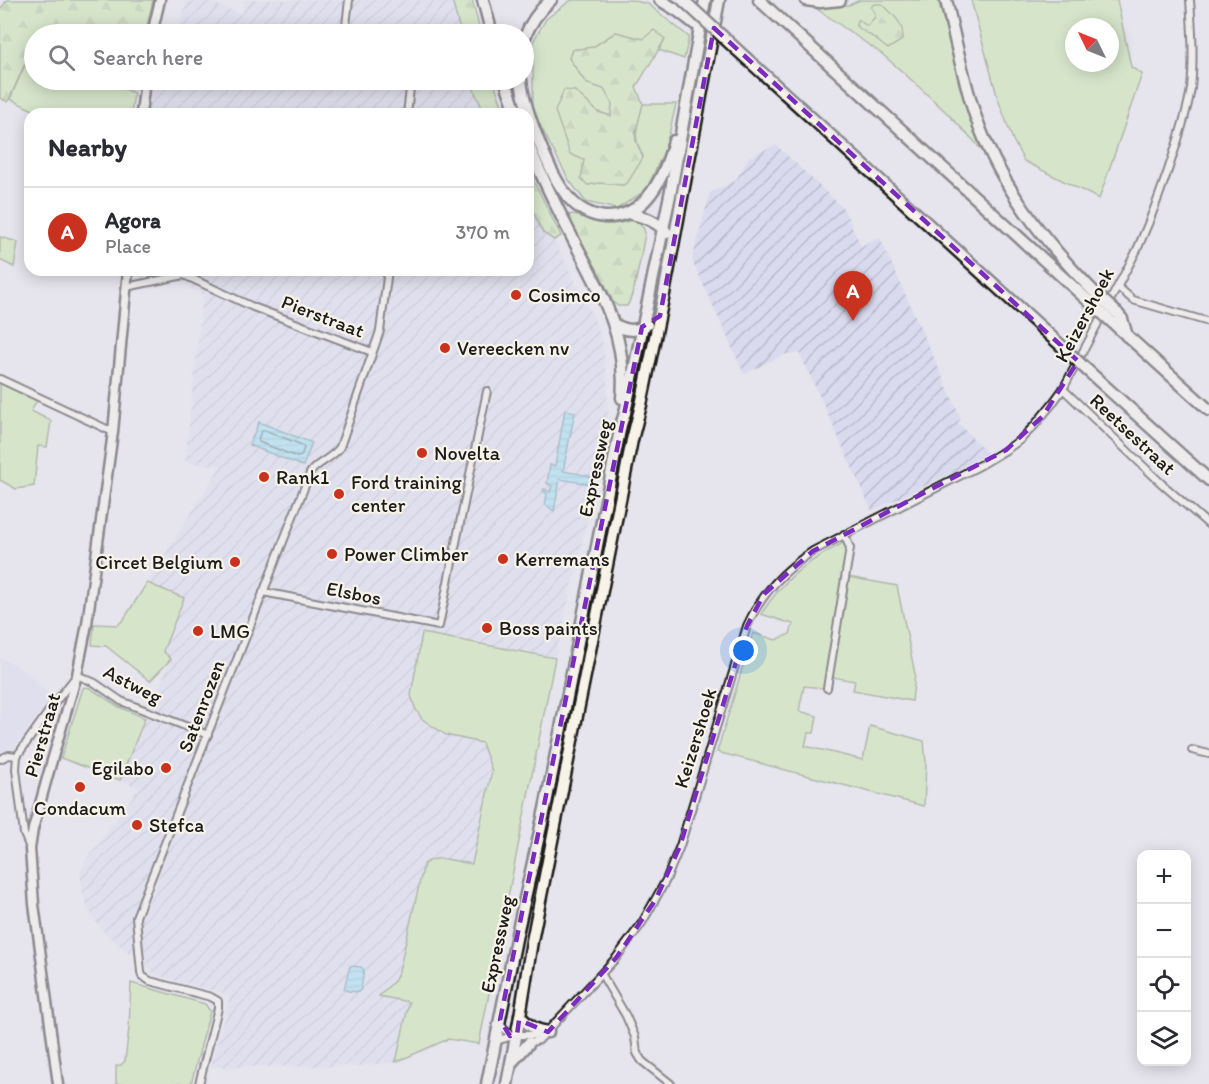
<!DOCTYPE html>
<meta charset="utf-8">
<style>
body{margin:0;font-family:Itim,sans-serif;background:#f7f7f7;color:#2b2b33}
.controls{position:absolute;right:18px;bottom:18px;display:grid;overflow:hidden;border-radius:12px;box-shadow:0 3px 15px #0003}
.controls button{width:54px;height:54px;display:grid;place-items:center;padding:0;border:0;border-bottom:2px solid #e1e1e2;background:#fff;color:#2b2b33;font:30px sans-serif}
.compass{position:absolute;left:1065px;top:18px;width:54px;height:54px;border-radius:50%;background:#fff;box-shadow:0 3px 15px #0003;rotate:313deg}
.you{position:absolute;left:744px;top:651px;width:21px;height:21px;margin:-15px;border:4px solid #fff;border-radius:50%;background:#1a73e8;box-shadow:0 0 0 9px #1a73e833}
.badge{display:grid;place-items:center;width:39px;height:39px;border-radius:50%;background:#c8321e;color:#fff;font-size:20px;font-weight:700}
.pin{position:absolute;translate:-50% -50px;filter:drop-shadow(0 2px 3px #0008)}
.pin::after{content:'';position:absolute;top:32px;width:21px;height:18px;background:inherit;clip-path:polygon(0 0,100% 0,50% 100%)}
.list{margin:0;padding:0;list-style:none}
h2{display:flex;justify-content:space-between;align-items:center;height:78px;margin:0;padding:0 24px;font-size:26px}
h2 small{font-size:20px;font-weight:400;color:#7c7c81}
.list li{display:grid;grid-template-columns:39px 1fr auto;gap:18px;align-items:center;box-sizing:border-box;height:90px;padding:0 24px;border-top:2px solid #e1e1e2}
.list b{display:block;font-size:22px;white-space:nowrap}
.list p{margin:0;font-size:20px;white-space:nowrap;color:#7c7c81}
.list em{font-size:20px;font-style:normal;color:#7c7c81}
.icon{flex:none;width:33px;height:33px;fill:none;stroke:currentColor;stroke-width:2;stroke-linecap:round;stroke-linejoin:round}
.map{position:relative;flex:none;width:1209px;height:1084px;overflow:hidden}
.search{position:absolute;background:#fff;box-shadow:0 3px 15px #0003;left:24px;top:24px;width:510px;height:66px;display:flex;align-items:center;gap:15px;box-sizing:border-box;padding:0 21px;border-radius:33px;color:#7c7c81;font-size:22px}
.panel{position:absolute;background:#fff;box-shadow:0 3px 15px #0003;left:24px;top:108px;width:510px;height:168px;border-radius:18px}
.map>svg:first-child{display:block}
</style>
<div class="map">
<svg width="1209" height="1084" viewBox="0 0 1209 1084">
<defs>
<pattern id="industrial-furrows" width="10" height="10" patternUnits="userSpaceOnUse" patternTransform="scale(1.5)"><rect width="10" height="10" fill="#dadaee"/><path d="M-1 1l2-2M0 10L10 0M9 11l2-2" fill="none" stroke="#babacc"/></pattern>
<pattern id="forest-firs" width="22" height="20" patternUnits="userSpaceOnUse" patternTransform="scale(1.5)"><rect width="22" height="20" fill="#c3e7a1"/><path d="M5 1l3.5 6h-7zM16 11l3.5 6h-7z" fill="#a7c68a"/></pattern>
<pattern id="water-rules" width="6" height="5" patternUnits="userSpaceOnUse" patternTransform="scale(1.5)"><rect width="6" height="5" fill="#93def4"/><path d="M0 2.5h6" fill="none" stroke="#7ebed1"/></pattern>
</defs>
<rect width="100%" height="100%" fill="#e6e4ec"/>
<filter id="ink" filterUnits="userSpaceOnUse"><feTurbulence type="fractalNoise" baseFrequency=".0167" numOctaves="2"/><feDisplacementMap in="SourceGraphic" scale="12" xChannelSelector="R" yChannelSelector="G"/><feConvolveMatrix kernelMatrix="1 2 1 2 8 2 1 2 1" color-interpolation-filters="sRGB"/></filter>
<g filter="url(#ink)">
<!-- built -->
<polygon fill="#dadaee" points="0,659 6,660 31,676 52,697 10,754 0,754"/>
<!-- industrial -->
<g fill="url(#industrial-furrows)">
<polygon points="187,0 203,0 242,14 244,0 452,0 461,34 160,34 161,28 178,32"/>
<polygon points="153,80 471,80 473,88 485,114 147,114"/>
<polygon points="776,145 843,208 861,246 880,238 961,418 958,423 987,453 970,464 872,511 800,354 786,354 744,374 692,260 710,193 736,180 749,157"/>
<polygon points="528,201 543,233 554,240 595,321 603,344 607,378 608,418 603,452 555,658 423,633 422,719 446,735 482,743 492,771 472,865 437,858 424,864 399,971 395,980 380,995 409,1002 396,1062 359,1066 211,1067 230,995 155,975 147,966 141,921 164,863 154,859 134,911 132,923 134,953 130,954 105,933 96,922 88,908 84,898 80,873 87,859 139,788 120,780 145,718 171,660 163,651 184,598 147,583 221,466 185,462 203,295 176,279 128,291 130,270 528,270"/>
</g>
<!-- grass -->
<g fill="#c3e7a1" stroke="#70825e" stroke-width="1.5" fill-rule="evenodd">
<path d="M573 0H631L648 4 689 37 684 59 659 50 665 39H643L616 32 593 47 572 50 569 58 586 83 604 89 612 104 611 116 598 112 575 92 584 160 582 179 588 185 599 183 623 185 643 156C631 136 638 125 643 104H676L666 147 646 190 617 209 586 202 569 180 533 112V42L546 19 570 1Z"/>
<polygon points="860,0 938,0 965,98 986,153 984,153 974,141 945,111 905,74 882,54 817,9 818,7 849,5"/>
<path d="M971 0H1117L1131 67 1142 74 1099 199 1024 161 1013 140 998 99ZM1074 27H1110V63H1074Z"/>
<polygon points="32,49 34,50 34,80 103,80 134,93 131,114 41,114 10,99"/>
<polygon points="0,237 18,242 14,267 0,260"/>
<polygon points="0,383 37,400 31,411 51,421 47,447 38,446 34,486 16,489 0,480"/>
<path d="M845 542 846 561 824 688 804 686 799 711 817 716 814 733H808L805 746 863 760 870 726 924 741 926 763 924 806 717 752 753 633 776 640 790 634 793 624 761 614C786 576 805 563 845 542Z"/>
<polygon points="848,577 897,586 915,674 912,701 853,690 855,681 832,677"/>
<polygon points="147,583 184,598 163,651 171,659 150,681 106,646 92,645 94,624 118,625 124,619"/>
<path d="M422 633 555 658 479 1044 448 1039 396 1062 409 1002 379 996 395 980 399 971 424 864C438 853 456 862 472 864L492 771 482 743 446 735 422 719 415 708 411 695Z"/>
<polygon points="85,687 90,688 119,707 145,718 120,780 61,758 83,688"/>
<polygon points="131,983 205,1004 210,1011 191,1084 116,1084 116,1066 121,1065 125,1061 129,1028"/>
</g>
<!-- forest -->
<g fill="url(#forest-firs)" stroke="#70825e" stroke-width="1.5">
<polygon points="7,0 153,0 145,34 34,34 34,50 31,50 8,102 0,98 0,10"/>
<polygon points="452,0 472,0 481,34 461,34"/>
<path d="M874 4H882C893 14 906 25 902 40L888 49C883 46 879 41 874 38 868 33 861 31 856 25L857 20H859L867 26 875 17V13L871 7Z"/>
<polygon points="654,30 665,39 636,87 643,104 635,134 636,141 643,158 628,182 623,185 599,183 588,185 581,179 584,160 570,154 555,111 564,90 575,91 598,112 611,116 612,104 604,89 586,83 569,58 572,50 593,47 616,32 643,39"/>
<polygon points="471,80 493,80 505,114 485,114 473,88"/>
<polygon points="528,169 561,236 554,240 543,233 528,201"/>
<path d="M572 214C584 216 594 223 606 224 617 225 626 221 636 220L644 229 645 234C641 252 636 292 627 306H618L614 303 612 299 602 278 570 221 569 215Z"/>
</g>
<!-- water -->
<g fill="url(#water-rules)" stroke="#63909e" stroke-width="1.5">
<polygon points="565,410 575,412 563,471 590,476 589,484 560,479 554,511 545,505 547,494 543,491 544,489 550,492 552,486 547,483 550,465 555,466"/>
<polygon points="259,422 312,443 303,466 249,445"/>
<polygon points="350,966 361,967 364,970 361,989 358,992 348,991 344,989"/>
</g>
<g fill="none" stroke-linecap="round" stroke-linejoin="round">
<!-- shore -->
<polygon stroke="#4c6a72" stroke-width="1.5" points="264,430 302,445 304,448 301,456 297,457 259,442 258,439 261,432"/>
<!-- street casing -->
<g stroke="#1c1c1c" stroke-width="10">
<g id="street">
<polyline points="345,34 349,0"/>
<polyline points="407,114 411,80"/>
<polyline points="126,287 184,275 253,307 372,352"/>
<polyline points="1118,287 1133,300 1209,322"/>
<polyline points="0,379 113,432"/>
<polyline points="1063,389 1161,483 1209,525"/>
<polyline points="263,592 439,626 487,391"/>
<polyline points="827,688 850,548 844,534"/>
<polyline points="1192,750 1209,754"/>
<polyline points="0,759 9,755 17,756"/>
<polyline points="30,848 24,834 16,769 17,756 54,704 77,675 95,683 121,701 208,735"/>
<polyline points="602,975 626,1016 635,1037 637,1053 642,1061 671,1084"/>
<polyline points="499,1023 517,1042"/>
<polyline points="495,1041 517,1035 535,1035 544,1033"/>
<path d="M527 1043 539 1040 616 958 642 923 666 880 680 846 747 626C761 594 784 570 813 551L981 465 1006 450 1020 440 1034 426 1052 404 1063 389 1137 250C1152 216 1165 181 1176 146 1182 127 1188 108 1191 88 1194 59 1192 29 1190 0"/>
<path d="M199 1084 218 1008V1001L211 997 150 981 142 976 141 972 136 917 310 473C317 462 332 459 340 447L380 331 388 270"/>
</g>
</g>
<!-- secondary casing -->
<g stroke="#1c1c1c" stroke-width="13">
<g id="secondary">
<polyline points="152,34 160,0"/>
<polyline points="141,114 145,80"/>
<polyline points="58,1084 34,904 30,849 33,829 51,764 77,675 87,624 113,432 128,270"/>
</g>
</g>
<!-- highway casing -->
<g stroke="#1c1c1c" stroke-width="15">
<g id="highway">
<polyline points="483,0 492,34"/>
<polyline points="660,0 678,11 695,24"/>
<polyline points="759,0 1092,304"/>
<polyline points="806,0 820,2 840,0"/>
<path d="M946 0C955 38 963 78 975 115 999 185 1045 243 1097 295"/>
<path d="M524 39C530 23 538 11 551 0"/>
<polyline points="736,49 1067,351"/>
<polyline points="505,80 517,114"/>
<path d="M521 80C524 109 550 177 569 198 578 209 592 216 605 217 647 218 665 175 674 141"/>
<path d="M528 143C541 177 558 210 575 243 602 294 628 338 622 398"/>
<path d="M628 213C643 216 658 222 667 233"/>
<polyline points="1117,313 1122,319 1127,336"/>
<polyline points="1112,322 1209,410"/>
<path d="M615 325C627 331 635 332 647 325"/>
<polyline points="1087,370 1209,480"/>
<path d="M520 1016C529 1026 535 1030 548 1032"/>
<polyline points="512,1062 529,1043"/>
<polyline points="487,1084 517,934 545,809 621,425 625,413 671,190 705,0"/>
<polyline points="507,1084 520,1016 532,941 632,440 641,405 664,294 719,0"/>
</g>
</g>
<!-- street -->
<use href="#street" stroke="#f7f3e8" stroke-width="6"/>
<!-- secondary -->
<use href="#secondary" stroke="#f7f3e8" stroke-width="8"/>
<!-- highway -->
<use href="#highway" stroke="#f7f3e8" stroke-width="10"/>
<!-- highway-bridge casing -->
<g stroke="#1c1c1c" stroke-width="15" stroke-linecap="butt">
<g id="highway-bridge">
<polyline points="683,0 736,49"/>
<polyline points="1097,295 1117,313"/>
<polyline points="1092,304 1112,322"/>
<polyline points="1067,351 1087,370"/>
</g>
</g>
<!-- highway-bridge -->
<use href="#highway-bridge" stroke="#f7f3e8" stroke-width="10"/>
</g>
</g>
<!-- marked area -->
<path d="M0 0H1209V1084H0ZM714 28 1078 361 1043 416 1006 450 813 551 764 594 747 626 680 846 656 899 616 958 548 1032 519 1020 517 1035 510 1036 500 1020 642 327 660 316Z" fill="#e6e4ec" fill-opacity=".55" fill-rule="evenodd"/>
<path fill="none" stroke="#7b2cbf" stroke-width="4.5" stroke-dasharray="12 8" stroke-linejoin="round" d="M714 28 1078 361 1043 416 1006 450 813 551 764 594 747 626 680 846 656 899 616 958 548 1032 519 1020 517 1035 510 1036 500 1020 642 327 660 316Z"/>
<!-- markers -->
<g fill="#c8321e" stroke="#f7f3e8" stroke-width="2">
<circle cx="516" cy="295" r="6"/>
<circle cx="445" cy="348" r="6"/>
<circle cx="422" cy="453" r="6"/>
<circle cx="264" cy="477" r="6"/>
<circle cx="339" cy="494" r="6"/>
<circle cx="332" cy="554" r="6"/>
<circle cx="503" cy="559" r="6"/>
<circle cx="235" cy="562" r="6"/>
<circle cx="487" cy="628" r="6"/>
<circle cx="198" cy="631" r="6"/>
<circle cx="166" cy="768" r="6"/>
<circle cx="80" cy="787" r="6"/>
<circle cx="137" cy="825" r="6"/>
</g>
<g text-anchor="middle" dominant-baseline="central" stroke-width="4.5" stroke-linejoin="round" paint-order="stroke">
<!-- poi labels -->
<g font-size="20" fill="#1c1c1c" stroke="#f7f3e8" text-anchor="start">
<text x="528" y="295">Cosimco</text>
<text x="457" y="348">Vereecken nv</text>
<text x="434" y="453">Novelta</text>
<text x="276" y="477">Rank1</text>
<text x="351" y="482">Ford training<tspan x="351" dy="23">center</tspan></text>
<text x="344" y="554">Power Climber</text>
<text x="515" y="559">Kerremans</text>
<text x="223" y="562" text-anchor="end">Circet Belgium</text>
<text x="499" y="628">Boss paints</text>
<text x="210" y="631">LMG</text>
<text x="154" y="768" text-anchor="end">Egilabo</text>
<text x="80" y="808" text-anchor="middle">Condacum</text>
<text x="149" y="825">Stefca</text>
</g>
<!-- street labels -->
<g font-size="20" fill="#1c1c1c" stroke="#f7f3e8">
<text transform="translate(1084 315) rotate(-62)">Keizershoek</text>
<text transform="translate(323 316) rotate(21)">Pierstraat</text>
<text transform="translate(1133 434) rotate(43)">Reetsestraat</text>
<text transform="translate(595 468) rotate(-78)">Expressweg</text>
<text transform="translate(354 593) rotate(11)">Elsbos</text>
<text transform="translate(133 684) rotate(27)">Astweg</text>
<text transform="translate(201 706) rotate(-69)">Satenrozen</text>
<text transform="translate(42 735) rotate(-74)">Pierstraat</text>
<text transform="translate(695 738) rotate(-73)">Keizershoek</text>
<text transform="translate(497 944) rotate(-78)">Expressweg</text>
</g>
</g>
</svg>
<div class="controls">
<button>+</button>
<button>−</button>
<button><svg class="icon" aria-label="locate" viewBox="0 0 24 24"><circle cx="12" cy="12" r="6"/><path d="M12 2v4M12 18v4M2 12h4M18 12h4"/></svg></button>
<button><svg class="icon" aria-label="layers" viewBox="0 0 24 24"><path d="M12 4l9 5-9 5-9-5zM3 14l9 5 9-5"/></svg></button>
</div>
<svg class="compass" viewBox="-18 -18 36 36"><path d="M0-13l5 13h-10z" fill="#e53935"/><path d="M0 13l5-13h-10z" fill="#7c7c81"/></svg>
<div class="you"></div>
<div class="pin badge" style="left:853px;top:321px">A</div>
<div class="search"><svg class="icon" aria-label="search" viewBox="0 0 24 24"><circle cx="10" cy="10" r="6"/><path d="M15 15l6 6"/></svg>Search here</div>
<section class="panel">
<h2>Nearby<small></small></h2>
<ul class="list">
<li><span class="badge">A</span><div><b>Agora</b><p>Place</p></div><em>370 m</em></li>
</ul>
</section>
</div>
